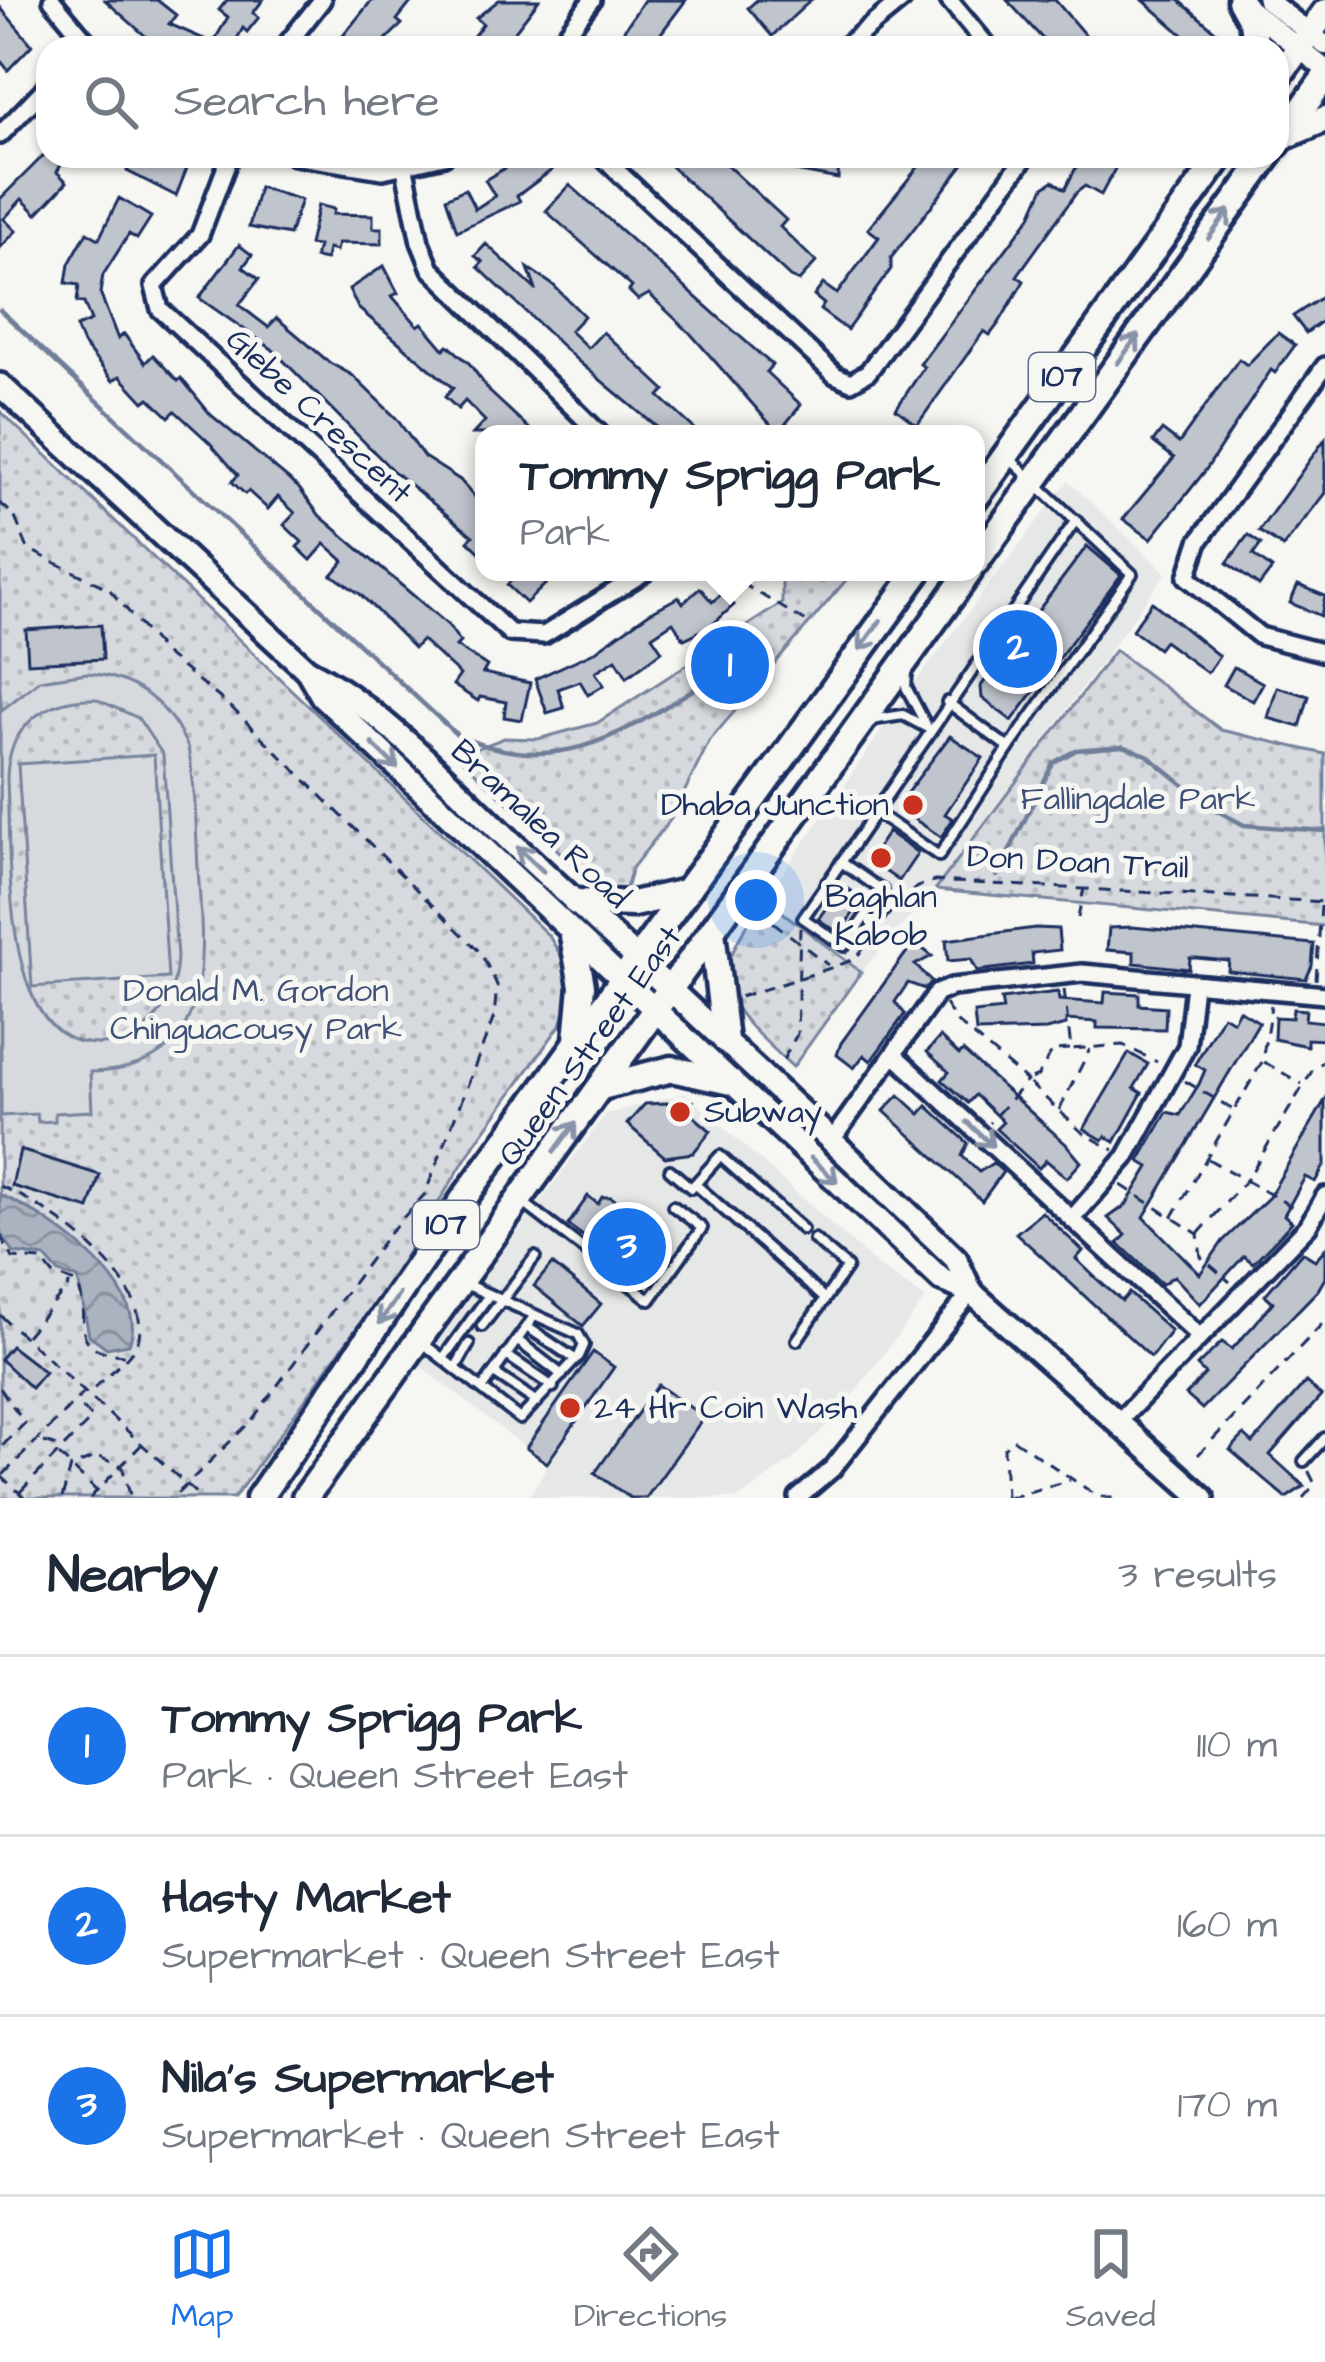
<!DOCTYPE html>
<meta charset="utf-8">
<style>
body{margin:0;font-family:"Architects Daughter",sans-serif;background:#f6f6f7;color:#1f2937}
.you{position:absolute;left:756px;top:900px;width:42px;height:42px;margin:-30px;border:9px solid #fff;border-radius:50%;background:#1a73e8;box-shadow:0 0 0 18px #1a73e833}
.badge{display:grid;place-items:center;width:78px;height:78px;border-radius:50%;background:#1a73e8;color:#fff;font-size:39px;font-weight:700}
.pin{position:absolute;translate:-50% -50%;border:6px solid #fff;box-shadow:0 3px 12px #0006}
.popup{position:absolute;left:475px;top:425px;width:510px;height:156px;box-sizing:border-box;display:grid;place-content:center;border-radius:24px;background:#fff;filter:drop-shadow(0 3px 9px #0005);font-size:39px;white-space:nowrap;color:#747a83}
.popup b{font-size:45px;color:#1f2937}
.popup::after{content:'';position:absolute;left:50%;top:100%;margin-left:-24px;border:24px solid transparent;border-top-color:#fff}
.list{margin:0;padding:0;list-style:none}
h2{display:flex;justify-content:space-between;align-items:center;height:156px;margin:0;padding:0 48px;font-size:51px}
h2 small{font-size:39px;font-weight:400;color:#747a83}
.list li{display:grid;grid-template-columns:78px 1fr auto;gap:36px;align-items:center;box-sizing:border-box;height:180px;padding:0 48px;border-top:3px solid #e0e1e3}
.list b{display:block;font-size:45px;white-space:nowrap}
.list p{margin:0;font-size:39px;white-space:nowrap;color:#747a83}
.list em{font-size:39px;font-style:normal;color:#747a83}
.icon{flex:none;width:66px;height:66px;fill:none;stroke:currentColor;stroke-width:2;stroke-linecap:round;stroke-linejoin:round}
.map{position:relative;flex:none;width:1325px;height:1498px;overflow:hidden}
.search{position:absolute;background:#fff;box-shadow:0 3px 9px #0004;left:36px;right:36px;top:36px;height:132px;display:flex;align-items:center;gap:30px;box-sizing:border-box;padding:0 42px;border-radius:36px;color:#747a83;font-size:45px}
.sheet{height:696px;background:#fff}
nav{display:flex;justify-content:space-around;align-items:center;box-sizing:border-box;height:168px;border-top:3px solid #e0e1e3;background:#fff;font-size:33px;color:#747a83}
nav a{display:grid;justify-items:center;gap:6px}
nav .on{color:#1a73e8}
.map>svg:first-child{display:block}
</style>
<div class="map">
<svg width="1325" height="1498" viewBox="0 0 1325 1498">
<defs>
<pattern id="park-dots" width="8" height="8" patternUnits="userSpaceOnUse" patternTransform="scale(3)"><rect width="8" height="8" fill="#d6d9dd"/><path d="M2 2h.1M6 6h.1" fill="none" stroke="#b7bbc0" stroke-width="1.8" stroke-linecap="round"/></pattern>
<pattern id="water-waves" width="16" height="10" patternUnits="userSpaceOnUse" patternTransform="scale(3)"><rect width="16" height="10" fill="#abb2c0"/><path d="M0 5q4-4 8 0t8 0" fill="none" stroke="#8a919f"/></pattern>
</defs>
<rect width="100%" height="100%" fill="#f6f6f2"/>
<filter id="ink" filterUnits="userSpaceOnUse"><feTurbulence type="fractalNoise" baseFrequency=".00833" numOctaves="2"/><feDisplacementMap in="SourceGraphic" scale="24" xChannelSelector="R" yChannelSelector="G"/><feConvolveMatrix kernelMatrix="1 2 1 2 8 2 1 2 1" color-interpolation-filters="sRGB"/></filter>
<g filter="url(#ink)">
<!-- built -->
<g fill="#e6e7e7">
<polygon points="1068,481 1166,573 935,890 861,972 765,899 914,684"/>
<polygon points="685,1093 877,1265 926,1298 839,1413 793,1459 739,1498 528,1498 548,1465 418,1364 606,1114"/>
</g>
<!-- park -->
<g fill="url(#park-dots)" stroke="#78849e" stroke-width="3">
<polygon points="0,411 549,936 572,974 567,976 569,1002 561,1024 476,1142 386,1287 234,1498 0,1498"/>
<polygon points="782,572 853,572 710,740 671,819 632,868 625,892 596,886 458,756 504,738 538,739 597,723 782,603"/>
<polygon points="1115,650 1221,730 1325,754 1325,926 935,890"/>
<path d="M765 899 861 972 793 1067C721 1001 702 985 765 899Z"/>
</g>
<!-- pitch -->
<g fill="#d6d9dd" stroke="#78849e" stroke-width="3" fill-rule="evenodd">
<path d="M87 673C135 677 169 704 188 748 196 787 196 829 198 869 204 959 217 1070 90 1072L92 1111 55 1113V1121L38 1122 37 1114 1 1116 0 691 2 710 40 680ZM96 699 138 718 163 755 177 957C176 990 163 1018 134 1035 117 1045 99 1046 80 1042 0 1021 11 849 7 780 7 727 45 697 96 699Z"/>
<polygon points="154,755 168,978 32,987 18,764"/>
</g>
<!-- water -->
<path fill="url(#water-waves)" stroke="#717e99" stroke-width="3" d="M0 1195C43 1211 153 1288 129 1344L107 1348 89 1335 78 1279 59 1273 45 1257 14 1253 0 1231Z"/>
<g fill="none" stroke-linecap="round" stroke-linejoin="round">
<!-- stream -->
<g stroke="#717e99" stroke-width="4.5">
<path d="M0 310 457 735C565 783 631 727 720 673L739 667 763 674"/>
<polyline points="997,876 1053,763 1076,750 1123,746 1147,755 1212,808 1244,825 1325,831"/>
</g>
</g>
<!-- building -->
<g fill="#c0c4cd" stroke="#1b2f5e" stroke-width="3">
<polygon points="105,0 157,0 176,15 169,24 213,43 228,17 219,10 227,0 263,0 253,13 259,17 247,32 243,28 232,48 159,48"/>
<polygon points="372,0 413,0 397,20 402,24 377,48 333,48"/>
<polygon points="499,0 539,0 502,48 464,48 483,24 476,18"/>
<polygon points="644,0 686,0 650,48 612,48"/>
<polygon points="757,0 811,0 772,36 748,8"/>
<polygon points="1007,0 1055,0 1096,48 1051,48"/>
<polygon points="1143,0 1179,0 1221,36 1212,48 1198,48"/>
<polygon points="0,7 32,45 8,70 0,60"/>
<polygon points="48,151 62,163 57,172 67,182 37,214 22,199 4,219 16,231 0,248 0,199"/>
<polygon points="135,156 176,156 189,163 176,196 127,171"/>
<polygon points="510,156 541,156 552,170 517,196 520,201 457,231 446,198 465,189 475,209 495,196 485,180 515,162"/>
<polygon points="660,156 717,156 786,220 780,227 816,262 799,281 790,277"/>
<polygon points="791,156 839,156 838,179 790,170"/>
<polygon points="927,156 970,156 891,258 891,269 847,330 820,310 824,304 814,296 823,284 837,294 879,237 868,229"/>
<polygon points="1082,156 1099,156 1117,165 1101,195 1085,186 1077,192 1017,276 1024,281 999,323 990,335 984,331 917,425 896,409 924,367 920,364 1031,216 1044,187 1053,181 1065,189"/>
<polygon points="570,185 772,365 766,372 801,405 778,433 690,333 649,294 638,300 629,291 632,287 546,211"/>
<polygon points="259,187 301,200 289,235 249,227"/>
<polygon points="119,198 151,217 137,239 129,234 103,275 100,293 118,339 124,334 145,363 153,355 178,381 181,378 211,415 298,487 320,516 448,625 460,642 456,646 487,666 483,673 530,683 522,720 504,717 506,702 480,697 478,701 453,685 460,675 422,640 414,648 360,594 332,575 344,561 325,544 311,560 297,547 302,542 284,525 295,513 278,497 268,509 248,491 245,494 232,482 238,475 210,443 175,411 169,417 149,398 144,402 120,376 113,381 83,344 76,327 91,321 84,303 77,302 79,285 66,283 69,264 87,232 99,239"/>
<polygon points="318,205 334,209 333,214 373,215 373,228 382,228 382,244 338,243 336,251 328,249 326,260 315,258 318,246 309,245"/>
<polygon points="486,244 536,290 528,268 553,285 584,316 570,331 588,348 603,332 665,390 659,396 700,434 665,434 579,362 478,267 483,262 475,256"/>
<polygon points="239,245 252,255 243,267 259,279 239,305 268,327 277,318 330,363 352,375 396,418 424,457 460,480 484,507 484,556 468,541 473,536 393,471 272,349 199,298"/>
<polygon points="384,266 398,293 392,296 418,326 422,323 444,349 448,345 469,363 490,392 535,434 473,434 485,421 465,401 458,409 445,397 453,388 358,308 349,289"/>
<polygon points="1325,295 1325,319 1306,333 1293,316"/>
<polygon points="1278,333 1295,345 1275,373 1271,370 1205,471 1151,539 1123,519 1174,458 1153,442 1162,430 1179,443 1239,359 1247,365"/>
<polygon points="1325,439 1325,493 1283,547 1259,531"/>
<polygon points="1248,535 1261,544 1253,555 1272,569 1259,586 1227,563"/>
<polygon points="1087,546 1121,575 1012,721 982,698 981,686"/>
<polygon points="519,572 558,572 526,603 507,585"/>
<polygon points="1298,585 1325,596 1321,616 1290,603"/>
<polygon points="700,588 712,602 723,593 734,605 711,626 684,639 673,622 652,636 662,651 627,677 616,659 595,672 604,685 588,695 580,681 558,689 564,708 547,713 535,679 594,652 649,613 679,597 683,603"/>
<polygon points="1152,602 1219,656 1207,673 1164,641 1158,649 1132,630"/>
<polygon points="101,625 103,659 28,663 26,630"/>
<polygon points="1234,667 1263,683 1253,701 1224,685"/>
<polygon points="1277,687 1309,696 1300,727 1268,718"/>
<polygon points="950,736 983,758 945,814 953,819 941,837 902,811 903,798"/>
<polygon points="888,832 918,853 899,881 869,860"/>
<polygon points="834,897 855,911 839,933 818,919"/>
<polygon points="1132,927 1314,944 1312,966 1306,979 1228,971 1229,961 1196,958 1190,958 1189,969 1134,963 1134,952 1107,950 1109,928"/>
<polygon points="1035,928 1058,929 1060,950 1032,953 1033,964 977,971 971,959 948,961 946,940"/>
<polygon points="914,942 932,956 915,965 932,982 925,989 908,983 895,1002 905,1014 871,1061 864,1055 854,1068 837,1055 841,1043"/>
<polygon points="1058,992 1059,1000 1104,1003 1105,992 1139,994 1139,1005 1166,1007 1165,1029 1097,1028 1097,1022 1066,1020 1066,1025 1046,1030 976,1032 974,1013 1003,1010 1001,999"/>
<polygon points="1293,1009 1306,1010 1305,1020 1325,1022 1325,1040 1307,1039 1307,1046 1274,1039 1275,1017 1292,1018"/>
<polygon points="1239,1010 1259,1022 1144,1217 1200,1274 1223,1241 1269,1197 1325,1100 1325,1164 1315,1182 1305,1177 1284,1215 1292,1222 1283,1232 1253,1263 1244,1256 1200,1304 1174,1276 1162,1284 1131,1255 1118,1243 1126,1235 1108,1218 1126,1205 1149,1167 1139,1161 1167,1112 1180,1115 1199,1084 1205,1070 1195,1064 1223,1015 1233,1021"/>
<polygon points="940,1037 959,1055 963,1051 1066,1144 1081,1162 1067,1178 1046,1160 1039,1168 996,1129 1003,1122 975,1095 968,1103 942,1080 949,1072 927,1052"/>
<polygon points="1129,1053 1148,1064 1134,1088 1142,1093 1115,1142 1106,1136 1103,1140 1084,1129"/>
<polygon points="899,1095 920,1114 927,1106 968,1143 962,1156 979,1172 993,1163 1003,1172 982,1201 884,1111"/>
<polygon points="692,1102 685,1109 711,1131 693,1153 665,1157 627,1124 645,1104"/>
<polygon points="20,1150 100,1175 89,1209 12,1186"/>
<polygon points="588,1196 598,1204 602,1197 611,1197 651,1227 644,1238 669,1255 648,1284 568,1225"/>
<polygon points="1042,1212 1083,1251 1076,1259 1100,1282 1122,1301 1129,1293 1171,1331 1151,1357 1016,1233"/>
<polygon points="1325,1249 1325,1278 1318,1290 1202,1409 1186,1395 1205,1374 1197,1366 1222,1342 1232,1349 1255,1324 1273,1302 1265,1295 1302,1252 1315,1260"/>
<polygon points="552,1264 601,1304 583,1326 534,1286"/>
<polygon points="11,1346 45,1372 31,1388 0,1359"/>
<polygon points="593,1352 614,1367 547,1463 526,1448"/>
<polygon points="1306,1382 1321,1396 1270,1455 1304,1486 1286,1498 1230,1450 1244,1435 1253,1443"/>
<polygon points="658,1385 704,1417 646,1498 630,1498 595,1473"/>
</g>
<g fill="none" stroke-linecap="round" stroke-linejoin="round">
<!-- service casing -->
<g stroke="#1b2f5e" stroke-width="16">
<g id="service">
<polyline points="907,673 906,687 926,725"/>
<polyline points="947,702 1009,748 1132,574 1008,457"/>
<polyline points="871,720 903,715 931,730"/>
<polyline points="875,812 939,856 1009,748"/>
<polyline points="841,862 883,891"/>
<polyline points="827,882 869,911 844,946 803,918 1076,520"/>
<polyline points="670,1170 691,1188 695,1184"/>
<polyline points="521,1201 650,1300 702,1228 673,1206"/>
<polyline points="802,1229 720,1156 695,1184 825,1299"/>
<polyline points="482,1326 535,1257"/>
<polyline points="527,1327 575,1359"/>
<polyline points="517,1340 562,1375"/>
<polyline points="797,1340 847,1267 814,1239"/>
<polyline points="420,1341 520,1419 579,1356 584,1345 578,1334 463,1283"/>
<polyline points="506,1355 553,1387"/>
<polyline points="444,1357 489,1295"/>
<polyline points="456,1367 469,1344"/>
<polyline points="494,1373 537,1402"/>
<polyline points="482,1389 535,1315"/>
<polyline points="1304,1461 1325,1438"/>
</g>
</g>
<!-- minor casing -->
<g stroke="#1b2f5e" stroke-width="24">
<g id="minor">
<polyline points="52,0 92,48"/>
<polyline points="949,0 989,48"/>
<polyline points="284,48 322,0"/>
<polyline points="556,48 592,0"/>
<polyline points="843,48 902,0"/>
<polyline points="0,135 48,85"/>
<polyline points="230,156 200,235 154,286 160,309 510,633 544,635 645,572"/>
<polyline points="294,156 383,170 444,156"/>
<polyline points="601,156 835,375 851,382 868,372 1026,156"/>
<polyline points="405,169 420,242 431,269 600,434"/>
<polyline points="1325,366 1199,541 1187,577 1260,636 1325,653"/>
<polyline points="894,1055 1199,1336"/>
<polyline points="832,1140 937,993 952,987 1082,973 1325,995"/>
<polyline points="1072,1219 1126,1157 1187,1046 1194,985"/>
<polyline points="1119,1421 1308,1226 1325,1196"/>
<polyline points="798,1498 832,1469 971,1292"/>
</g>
</g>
<!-- tertiary casing -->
<g stroke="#1b2f5e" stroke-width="27">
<g id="tertiary">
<polyline points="1267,0 1325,45"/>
<polyline points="1249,9 1325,69"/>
</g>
</g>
<!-- secondary casing -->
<g stroke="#1b2f5e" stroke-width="30">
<g id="secondary">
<polyline points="0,385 307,670 322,696 942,1280 971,1292 1203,1498"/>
<path d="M307 670C380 706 462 796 523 853 668 987 813 1122 956 1259L971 1292"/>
</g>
</g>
<!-- primary casing -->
<g stroke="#1b2f5e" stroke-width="33">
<g id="primary">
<polyline points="1240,0 1252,22 1256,48"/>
<polyline points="1277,78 1325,12"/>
<polyline points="1285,136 1325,119"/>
<polyline points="1277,144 1325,77"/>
<polyline points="976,497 1221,156"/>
<polyline points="976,562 1268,156"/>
<polyline points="576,902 633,904 685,892"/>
<polyline points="712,931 725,1040"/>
<polyline points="573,936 582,986 577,1040"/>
<polyline points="601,1087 672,1069 731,1082"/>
<polyline points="259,1498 462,1201 918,572"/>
<polyline points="305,1498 969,572"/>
</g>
</g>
<!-- path -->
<g stroke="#1b2f5e" stroke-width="3" stroke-dasharray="12 9" stroke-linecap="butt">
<polyline points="1163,156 1164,156"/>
<polyline points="0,503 14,515 28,549 109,589 165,654 231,707 481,953 497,985 494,1017 425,1194 390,1232 252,1420 173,1498"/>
<polyline points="723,572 810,624"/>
<polyline points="1078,918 1084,888"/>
<polyline points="773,922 828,965"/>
<polyline points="1316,980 1321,906"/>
<polyline points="1064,989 1071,1049 1123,1045 1157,1062"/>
<path d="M740 997C757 991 849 964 855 958 880 933 898 887 935 881L1325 902"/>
<polyline points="945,1004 957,1022 1027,1081 989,1123"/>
<polyline points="1070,1049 1053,1050 1038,1076 1027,1081 1083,1133 1114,1150"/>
<polyline points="783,1060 797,1034 800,928"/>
<polyline points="1264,1062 1302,1084"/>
<polyline points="1185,1081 1234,1110"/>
<polyline points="1059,1110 1090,1049"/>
<polyline points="1208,1159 1298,1210"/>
<polyline points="1121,1185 1198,1234 1201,1257 1230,1282"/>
<path d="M0 1186C46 1204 150 1278 139 1337 136 1354 103 1378 91 1392"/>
<polyline points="1172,1218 1262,1062 1271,1005"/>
<polyline points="1198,1234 1248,1178 1312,1071 1325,1060"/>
<path d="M0 1235 13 1258 42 1260 53 1274 77 1284C93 1315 62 1351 124 1355"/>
<polyline points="0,1315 201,1498"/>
<polyline points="26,1336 70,1284"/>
<polyline points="0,1388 25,1423 0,1448"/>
<polyline points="44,1442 63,1448"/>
<polyline points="59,1455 104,1498"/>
<polyline points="1198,1455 1325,1321"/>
<polyline points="0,1475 25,1498"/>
<polyline points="3,1475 86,1390"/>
<polyline points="20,1492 92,1418 76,1402"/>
<polyline points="62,1498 71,1467 96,1456 122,1466 131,1498"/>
<polyline points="90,1498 143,1443"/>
<polyline points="1006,1498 1004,1448 1013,1439 1097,1496 1113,1498"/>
<polyline points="1008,1498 1070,1480"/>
<polyline points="1303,1498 1315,1484 1308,1470"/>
</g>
<!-- service -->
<use href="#service" stroke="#f6f6f2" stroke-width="8"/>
<!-- minor -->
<use href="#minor" stroke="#f6f6f2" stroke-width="15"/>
<!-- tertiary -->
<use href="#tertiary" stroke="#f6f6f2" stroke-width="18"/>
<!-- secondary -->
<use href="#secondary" stroke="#f6f6f2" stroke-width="21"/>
<!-- primary -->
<use href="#primary" stroke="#f6f6f2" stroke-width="24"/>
</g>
<!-- one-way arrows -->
<defs><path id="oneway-shaft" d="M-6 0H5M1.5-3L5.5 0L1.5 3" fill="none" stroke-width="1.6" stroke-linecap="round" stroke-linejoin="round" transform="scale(3)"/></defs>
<g stroke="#8892a8">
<use href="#oneway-shaft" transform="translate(1219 224) rotate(-54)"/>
<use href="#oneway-shaft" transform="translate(1128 349) rotate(-54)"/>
<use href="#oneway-shaft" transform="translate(870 635) rotate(126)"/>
<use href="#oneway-shaft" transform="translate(385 756) rotate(44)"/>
<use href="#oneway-shaft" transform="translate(530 859) rotate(-137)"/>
<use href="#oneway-shaft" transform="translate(980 1134) rotate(43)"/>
<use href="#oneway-shaft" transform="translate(565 1137) rotate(-54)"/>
<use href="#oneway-shaft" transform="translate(824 1170) rotate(43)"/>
<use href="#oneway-shaft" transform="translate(389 1309) rotate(124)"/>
</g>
</g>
<!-- markers -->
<g fill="#c8321e" stroke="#f6f6f2" stroke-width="4.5">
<circle cx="913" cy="805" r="12"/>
<circle cx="881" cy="858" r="12"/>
<circle cx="680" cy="1112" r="12"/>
<circle cx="570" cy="1408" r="12"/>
</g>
<g text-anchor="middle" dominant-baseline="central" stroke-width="10" stroke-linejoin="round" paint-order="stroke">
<!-- shield labels -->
<g fill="#f6f6f2" stroke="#5d6b8a" stroke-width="3">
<rect x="1029" y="353" width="66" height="48" rx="9"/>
<rect x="413" y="1201" width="66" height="48" rx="9"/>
</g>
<g font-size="30" font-weight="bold" fill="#1b2f5e">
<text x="1062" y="377">107</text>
<text x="446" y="1225">107</text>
</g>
<!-- street labels -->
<g font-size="33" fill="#1b2f5e" stroke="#f6f6f2">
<text transform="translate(319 416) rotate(43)">Glebe Crescent</text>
<text transform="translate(540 824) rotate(43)">Bramalea Road</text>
<text transform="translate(1078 862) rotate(3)">Don Doan Trail</text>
<text transform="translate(590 1046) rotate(-54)">Queen Street East</text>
</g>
<!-- park labels -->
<g font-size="33" fill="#405177" stroke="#f6f6f2">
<text x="1138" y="799">Fallingdale Park</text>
<text x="256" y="991">Donald M. Gordon<tspan x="256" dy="38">Chinguacousy Park</tspan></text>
</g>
<!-- poi labels -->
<g font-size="33" fill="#1b2f5e" stroke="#f6f6f2" text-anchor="start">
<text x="889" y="805" text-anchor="end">Dhaba Junction</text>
<text x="881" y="897" text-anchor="middle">Baghlan<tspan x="881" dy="38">Kabob</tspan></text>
<text x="704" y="1112">Subway</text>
<text x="594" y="1408">24 Hr Coin Wash</text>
</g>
</g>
</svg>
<div class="you"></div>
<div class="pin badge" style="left:730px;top:665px">1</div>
<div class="popup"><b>Tommy Sprigg Park</b>Park</div>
<div class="pin badge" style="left:1018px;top:649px">2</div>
<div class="pin badge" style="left:627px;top:1247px">3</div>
<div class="search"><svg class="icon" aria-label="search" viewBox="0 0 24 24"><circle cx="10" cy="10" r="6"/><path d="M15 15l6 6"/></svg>Search here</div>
</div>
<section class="sheet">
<h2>Nearby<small>3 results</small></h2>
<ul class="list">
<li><span class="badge">1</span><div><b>Tommy Sprigg Park</b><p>Park · Queen Street East</p></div><em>110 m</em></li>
<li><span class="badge">2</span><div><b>Hasty Market</b><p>Supermarket · Queen Street East</p></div><em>160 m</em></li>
<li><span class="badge">3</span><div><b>Nila’s Supermarket</b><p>Supermarket · Queen Street East</p></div><em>170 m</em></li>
</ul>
</section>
<nav>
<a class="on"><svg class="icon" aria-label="map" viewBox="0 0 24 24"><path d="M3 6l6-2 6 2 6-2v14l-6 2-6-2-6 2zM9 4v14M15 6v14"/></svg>Map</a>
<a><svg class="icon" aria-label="directions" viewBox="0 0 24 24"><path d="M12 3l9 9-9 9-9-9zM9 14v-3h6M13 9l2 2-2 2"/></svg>Directions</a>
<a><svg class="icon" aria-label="saved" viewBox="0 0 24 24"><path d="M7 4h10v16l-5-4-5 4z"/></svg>Saved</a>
</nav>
